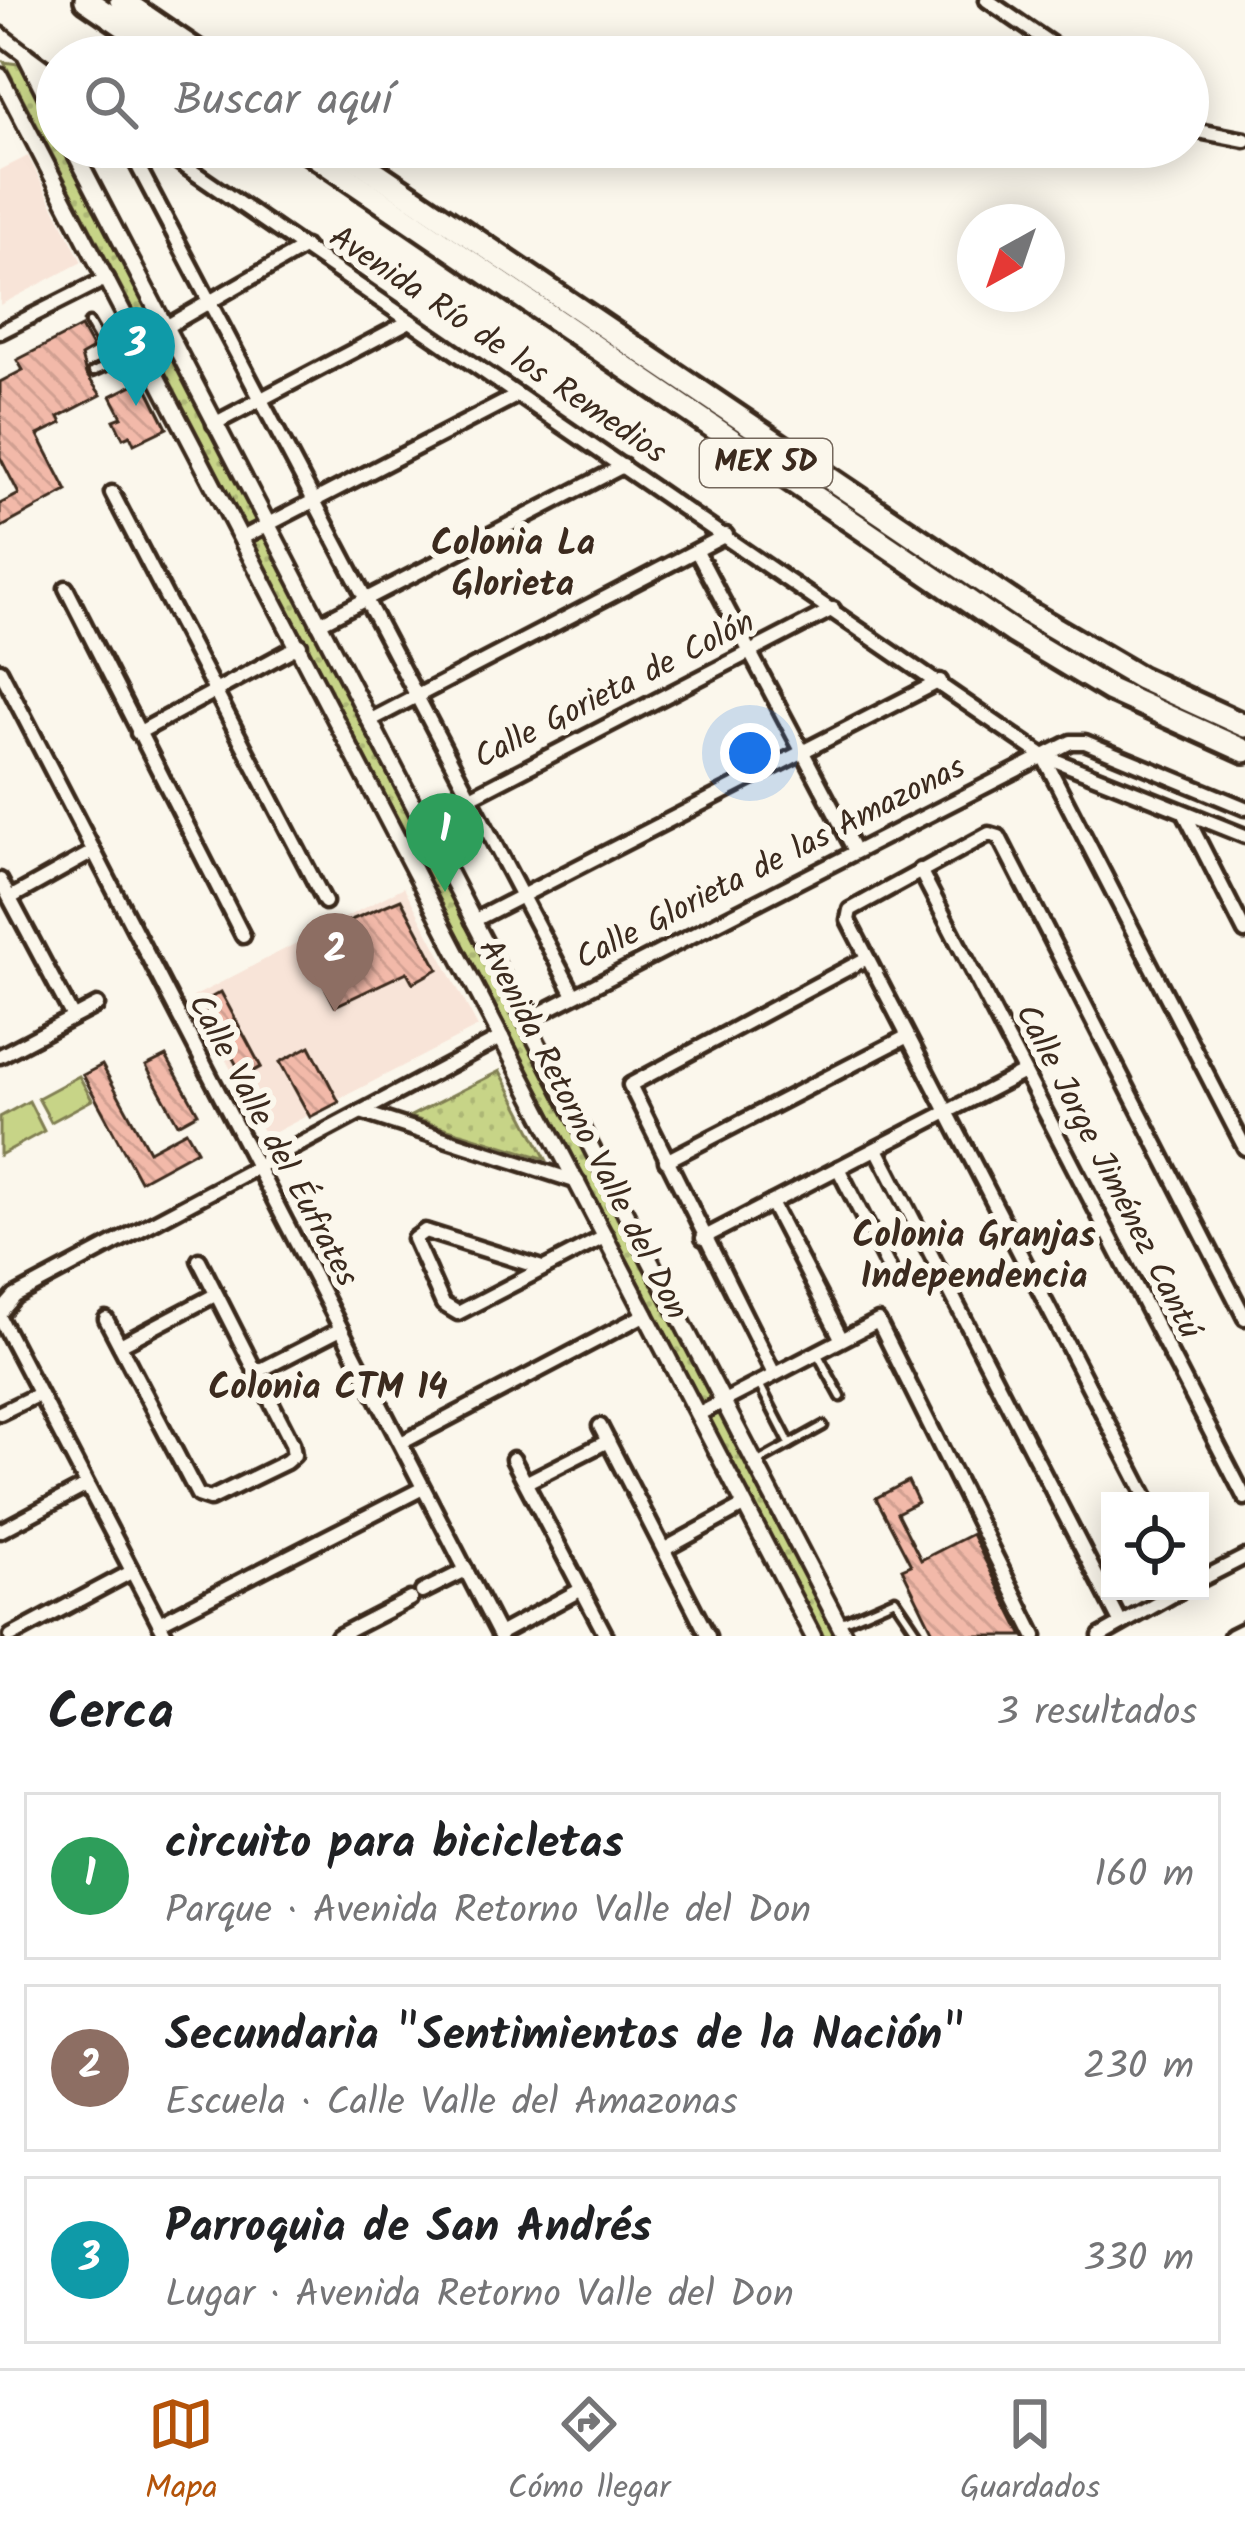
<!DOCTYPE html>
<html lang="es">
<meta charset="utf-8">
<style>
body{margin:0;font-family:Kalam,sans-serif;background:#f6f6f6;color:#202124}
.controls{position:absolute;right:36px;bottom:36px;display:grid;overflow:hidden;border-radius:0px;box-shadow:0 6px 30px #0003}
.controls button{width:108px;height:108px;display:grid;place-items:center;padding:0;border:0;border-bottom:3px solid #e0e0e0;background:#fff;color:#202124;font:60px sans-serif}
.compass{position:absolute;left:957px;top:204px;width:108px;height:108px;border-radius:50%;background:#fff;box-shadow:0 6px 30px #0003;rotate:220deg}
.you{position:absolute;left:750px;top:753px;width:42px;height:42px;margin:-30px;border:9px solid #fff;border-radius:50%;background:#1a73e8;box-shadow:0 0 0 18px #1a73e833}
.badge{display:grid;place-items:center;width:78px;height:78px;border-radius:50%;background:#b45309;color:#fff;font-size:39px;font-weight:700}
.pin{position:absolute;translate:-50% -99px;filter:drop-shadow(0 3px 6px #0008)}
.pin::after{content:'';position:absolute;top:63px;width:42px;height:36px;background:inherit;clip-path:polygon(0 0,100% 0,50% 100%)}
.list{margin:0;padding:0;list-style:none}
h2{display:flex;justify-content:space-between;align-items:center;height:156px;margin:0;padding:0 48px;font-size:51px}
h2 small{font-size:39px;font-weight:400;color:#757577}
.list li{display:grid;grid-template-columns:78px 1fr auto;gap:36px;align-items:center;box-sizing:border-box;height:168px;margin:0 24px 24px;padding:0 24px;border:3px solid #e0e0e0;border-radius:0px}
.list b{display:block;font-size:45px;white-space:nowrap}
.list p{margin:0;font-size:39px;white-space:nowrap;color:#757577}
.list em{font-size:39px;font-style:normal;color:#757577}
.icon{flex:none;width:66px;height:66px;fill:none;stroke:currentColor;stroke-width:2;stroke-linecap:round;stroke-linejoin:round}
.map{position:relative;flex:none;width:1245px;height:1636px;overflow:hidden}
.search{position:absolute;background:#fff;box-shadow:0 6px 30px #0003;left:36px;right:36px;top:36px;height:132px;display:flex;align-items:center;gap:30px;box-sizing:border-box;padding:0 42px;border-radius:66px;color:#757577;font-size:45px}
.sheet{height:732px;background:#fff}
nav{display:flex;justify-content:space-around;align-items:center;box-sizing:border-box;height:168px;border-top:3px solid #e0e0e0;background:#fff;font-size:33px;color:#757577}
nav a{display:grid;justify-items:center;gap:6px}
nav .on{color:#b45309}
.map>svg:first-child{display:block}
</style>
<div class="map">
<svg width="1245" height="1636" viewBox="0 0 1245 1636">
<defs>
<pattern id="park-dots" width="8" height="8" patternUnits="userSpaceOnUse" patternTransform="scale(3)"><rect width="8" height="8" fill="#c7d487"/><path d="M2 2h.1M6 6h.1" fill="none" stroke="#acb674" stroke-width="1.8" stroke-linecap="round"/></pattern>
<pattern id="building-back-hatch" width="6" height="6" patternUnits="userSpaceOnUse" patternTransform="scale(3)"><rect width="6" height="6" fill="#f2b9a9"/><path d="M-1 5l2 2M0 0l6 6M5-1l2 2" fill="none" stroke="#d09f91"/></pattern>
</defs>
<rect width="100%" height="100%" fill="#fbf7ec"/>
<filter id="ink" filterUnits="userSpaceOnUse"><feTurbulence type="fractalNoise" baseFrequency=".00833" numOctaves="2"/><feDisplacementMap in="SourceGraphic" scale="24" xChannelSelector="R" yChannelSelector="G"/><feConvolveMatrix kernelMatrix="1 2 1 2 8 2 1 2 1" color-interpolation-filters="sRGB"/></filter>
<g filter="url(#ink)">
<!-- built -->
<g fill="#f8e4d8">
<polygon points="28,156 82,262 0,305 0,170"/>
<polygon points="404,887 478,1027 266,1137 193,997"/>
</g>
<!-- grass -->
<g fill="#c7d487" stroke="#817f52" stroke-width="3">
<polygon points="79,1076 92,1100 51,1122 38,1098"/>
<polygon points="29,1101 44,1131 0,1155 0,1117"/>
</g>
<!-- park -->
<g fill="url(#park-dots)" stroke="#817f52" stroke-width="3">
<polygon points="4,62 25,65 57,127 57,147 68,147 840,1636 823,1636"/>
<polygon points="500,1071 546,1159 409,1117"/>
</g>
<!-- building -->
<g fill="url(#building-back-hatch)" stroke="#3b2a1e" stroke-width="3">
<polygon points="81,327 93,349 81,356 86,374 101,395 59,417 62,423 38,435 67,491 0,528 0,504 19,494 0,457 0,382 23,370 17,360"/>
<polygon points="143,380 167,428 134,444 130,435 123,438 114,420 122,417 111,396"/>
<polygon points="401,899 438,969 413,983 407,972 335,1006 301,941"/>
<polygon points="221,992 261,1067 243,1077 203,1002"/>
<polygon points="310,1046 339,1102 310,1117 280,1062"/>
<polygon points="166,1056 198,1113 178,1124 146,1066"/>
<polygon points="102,1065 149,1151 186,1131 197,1150 140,1181 83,1075"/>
<polygon points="908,1481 918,1502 897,1513 921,1560 972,1534 1023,1636 935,1636 902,1569 911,1565 876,1498"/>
</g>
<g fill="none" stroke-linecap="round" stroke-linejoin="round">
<!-- service casing -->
<g stroke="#3b2a1e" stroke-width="15">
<g id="service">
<polyline points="89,323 113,364"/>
<polyline points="93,372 140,351"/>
<polyline points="817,1353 841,1397"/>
<polyline points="759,1384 790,1444"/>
<polyline points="758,1462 823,1426"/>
<polyline points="842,1622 895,1599 920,1636"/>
</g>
</g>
<!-- minor casing -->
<g stroke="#3b2a1e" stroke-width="21">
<g id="minor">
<polyline points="987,0 1070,57"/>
<polyline points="26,54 57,77"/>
<polyline points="1188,129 1245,140"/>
<polyline points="128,147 574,995"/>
<polyline points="157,147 1042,755 1245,836"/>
<polyline points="164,328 305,247"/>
<polyline points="0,332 107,278"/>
<polyline points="214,424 410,321"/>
<polyline points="112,493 325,902"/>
<polyline points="242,538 518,395"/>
<polyline points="697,552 855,851"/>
<polyline points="66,588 243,936"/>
<polyline points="318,624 623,466"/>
<polyline points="0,670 500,1636"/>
<polyline points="369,721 726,535"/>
<polyline points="138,733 300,645"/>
<polyline points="1043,756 1245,1148"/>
<polyline points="1185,814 1245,932"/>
<polyline points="422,822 833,609"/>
<polyline points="920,870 1245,1498"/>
<polyline points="0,880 73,1017"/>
<polyline points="10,898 91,853"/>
<polyline points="473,921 940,681"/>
<polyline points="525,1021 1071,742 1085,742 1245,808"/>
<polyline points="0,1056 97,1005"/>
<polyline points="361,1112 578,1182"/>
<polyline points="877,1149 1121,1624"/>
<polyline points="666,1161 906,1037"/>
<polyline points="838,1168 896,1282"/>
<polyline points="771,1203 840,1336"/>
<polyline points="703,1238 1024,1072"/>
<polyline points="542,1268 425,1231 414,1239 443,1304 458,1313 606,1236"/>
<polyline points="0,1313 15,1296 502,1037"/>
<polyline points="0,1318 166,1636"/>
<polyline points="106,1319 198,1495 210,1499 286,1462 294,1455 292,1443 199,1260"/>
<polyline points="120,1345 215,1295"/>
<polyline points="773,1372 630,1085 867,958"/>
<polyline points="255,1373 341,1329"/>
<polyline points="0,1413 39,1394"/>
<polyline points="699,1414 878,1321 1035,1636"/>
<polyline points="600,1426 708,1636"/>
<polyline points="401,1443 646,1314"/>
<polyline points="513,1459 606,1636"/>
<polyline points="527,1482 608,1441"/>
<polyline points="1148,1501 848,920 850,910 989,834 999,837 1245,1318"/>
<polyline points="0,1531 85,1486"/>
<polyline points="665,1549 745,1505"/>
<polyline points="1200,1580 1245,1557"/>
<polyline points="422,1592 466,1570"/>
<polyline points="159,1623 423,1488"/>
<polyline points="499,1634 582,1589"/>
<polyline points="11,1636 131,1572"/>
<polyline points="338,1636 410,1599"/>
<polyline points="1100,1636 1180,1591"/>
<polyline points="1231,1636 1245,1629"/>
</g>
</g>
<!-- tertiary casing -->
<g stroke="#3b2a1e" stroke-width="22">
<g id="tertiary">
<polyline points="0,35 25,54 57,117"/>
<polyline points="0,76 813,1636"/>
<polyline points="72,147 845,1636"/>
</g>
</g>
<!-- motorway casing -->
<g stroke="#3b2a1e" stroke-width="30">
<g id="motorway">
<polyline points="86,0 170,57"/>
<polyline points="121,0 205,57"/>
<polyline points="302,147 1015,633 1110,690 1245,751"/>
<polyline points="338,147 1029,613 1140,678 1245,726"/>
</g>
</g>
<!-- path -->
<polyline stroke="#3b2a1e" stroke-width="3" stroke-dasharray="12 9" stroke-linecap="butt" points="50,130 57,145"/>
<!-- service -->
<use href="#service" stroke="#fbf7ec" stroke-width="6"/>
<!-- minor -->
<use href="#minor" stroke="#fbf7ec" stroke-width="12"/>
<!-- tertiary -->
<use href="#tertiary" stroke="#fbf7ec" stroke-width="14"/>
<!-- motorway -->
<use href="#motorway" stroke="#fbf7ec" stroke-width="21"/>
</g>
</g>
<g text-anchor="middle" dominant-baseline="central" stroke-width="12" stroke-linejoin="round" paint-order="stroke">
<!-- shield labels -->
<rect fill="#fbf7ec" stroke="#75685c" stroke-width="3" x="700" y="439" width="132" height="48" rx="9"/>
<g font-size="30" font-weight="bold" fill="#3b2a1e">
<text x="766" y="463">MEX 5D</text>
</g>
<!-- street labels -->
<g font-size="33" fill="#3b2a1e" stroke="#fbf7ec">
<text transform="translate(497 346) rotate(34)">Avenida Río de los Remedios</text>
<text transform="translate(615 691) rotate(-27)">Calle Gorieta de Colón</text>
<text transform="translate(771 864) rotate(-27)">Calle Glorieta de las Amazonas</text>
<text transform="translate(582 1130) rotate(63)">Avenida Retorno Valle del Don</text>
<text transform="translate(272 1141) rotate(62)">Calle Valle del Éufrates</text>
<text transform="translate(1107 1172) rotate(63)">Calle Jorge Jiménez Cantú</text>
</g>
<!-- neighbourhood labels -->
<g font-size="36" font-weight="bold" fill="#3b2a1e" stroke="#fbf7ec">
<text x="513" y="544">Colonia La<tspan x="513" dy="41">Glorieta</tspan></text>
<text x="974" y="1236">Colonia Granjas<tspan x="974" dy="41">Independencia</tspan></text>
<text x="328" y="1388">Colonia CTM 14</text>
</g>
</g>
</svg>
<div class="controls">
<button><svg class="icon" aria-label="locate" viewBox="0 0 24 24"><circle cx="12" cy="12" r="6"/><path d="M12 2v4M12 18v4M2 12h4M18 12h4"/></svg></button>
</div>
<svg class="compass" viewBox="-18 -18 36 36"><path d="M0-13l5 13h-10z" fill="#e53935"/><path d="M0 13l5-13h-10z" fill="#757577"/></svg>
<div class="you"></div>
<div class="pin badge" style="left:445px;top:892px;background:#2e9e5b">1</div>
<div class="pin badge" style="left:335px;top:1012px;background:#8d6e63">2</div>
<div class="pin badge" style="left:136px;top:406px;background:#0f9aa8">3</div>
<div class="search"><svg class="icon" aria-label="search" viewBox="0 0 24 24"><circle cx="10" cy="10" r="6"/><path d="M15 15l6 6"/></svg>Buscar aquí</div>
</div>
<section class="sheet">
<h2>Cerca<small>3 resultados</small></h2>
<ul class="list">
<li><span class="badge" style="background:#2e9e5b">1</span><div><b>circuito para bicicletas</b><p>Parque · Avenida Retorno Valle del Don</p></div><em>160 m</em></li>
<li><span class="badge" style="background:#8d6e63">2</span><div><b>Secundaria &quot;Sentimientos de la Nación&quot;</b><p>Escuela · Calle Valle del Amazonas</p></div><em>230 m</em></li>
<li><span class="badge" style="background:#0f9aa8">3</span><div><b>Parroquia de San Andrés</b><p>Lugar · Avenida Retorno Valle del Don</p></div><em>330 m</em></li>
</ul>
</section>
<nav>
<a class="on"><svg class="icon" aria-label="map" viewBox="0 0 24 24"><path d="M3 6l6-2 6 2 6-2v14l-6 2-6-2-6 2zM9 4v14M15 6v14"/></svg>Mapa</a>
<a><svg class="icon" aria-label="directions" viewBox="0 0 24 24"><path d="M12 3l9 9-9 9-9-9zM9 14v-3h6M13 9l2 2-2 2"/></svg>Cómo llegar</a>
<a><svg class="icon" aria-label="saved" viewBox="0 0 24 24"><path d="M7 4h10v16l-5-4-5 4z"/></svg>Guardados</a>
</nav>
